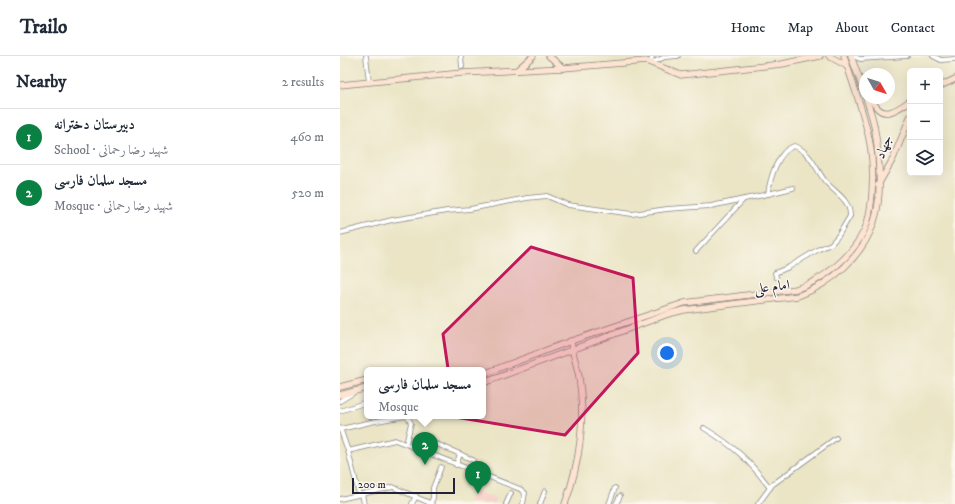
<!DOCTYPE html>
<meta charset="utf-8">
<style>
body{margin:0;font-family:"IM FELL DW Pica",Amiri,serif;background:#f6f6f7;color:#1f2937}
.controls{position:absolute;right:12px;top:12px;display:grid;overflow:hidden;border-radius:6px;box-shadow:0 4px 16px #0002}
.controls button{width:36px;height:36px;display:grid;place-items:center;padding:0;border:0;border-bottom:1px solid #e0e1e3;background:#fff;color:#1f2937;font:20px sans-serif}
.compass{position:absolute;left:519px;top:12px;width:36px;height:36px;border-radius:50%;background:#fff;box-shadow:0 4px 16px #0002;rotate:129deg}
.scale{position:absolute;left:12px;bottom:10px;width:103px;box-sizing:border-box;padding-left:4px;border:2px solid #22223b;border-top:0;font-size:11px;line-height:14px;white-space:nowrap;color:#22223b;-webkit-text-stroke:3px #fbf7ec;paint-order:stroke}
.you{position:absolute;left:327px;top:297px;width:14px;height:14px;margin:-10px;border:3px solid #fff;border-radius:50%;background:#1a73e8;box-shadow:0 0 0 6px #1a73e833}
.badge{display:grid;place-items:center;width:26px;height:26px;border-radius:50%;background:#0b8043;color:#fff;font-size:13px;font-weight:700}
.pin{position:absolute;translate:-50% -33px;filter:drop-shadow(0 1px 2px #0008)}
.pin::after{content:'';position:absolute;top:21px;width:14px;height:12px;background:inherit;clip-path:polygon(0 0,100% 0,50% 100%)}
.popup{position:absolute;left:24px;top:311px;width:122px;height:52px;box-sizing:border-box;display:grid;place-content:center;border-radius:6px;background:#fff;filter:drop-shadow(0 1px 3px #0005);font-size:13px;white-space:nowrap;color:#747a83}
.popup b{font-size:15px;color:#1f2937}
.popup::after{content:'';position:absolute;left:50%;top:100%;margin-left:-8px;border:8px solid transparent;border-top-color:#fff}
.list{margin:0;padding:0;list-style:none}
h2{display:flex;justify-content:space-between;align-items:center;height:52px;margin:0;padding:0 16px;font-size:17px}
h2 small{font-size:13px;font-weight:400;color:#747a83}
.list li{display:grid;grid-template-columns:26px 1fr auto;gap:12px;align-items:center;box-sizing:border-box;height:56px;padding:0 16px;border-top:1px solid #e0e1e3}
.list b{display:block;font-size:15px;white-space:nowrap}
.list p{margin:0;font-size:13px;white-space:nowrap;color:#747a83}
.list em{font-size:13px;font-style:normal;color:#747a83}
.icon{flex:none;width:22px;height:22px;fill:none;stroke:currentColor;stroke-width:2;stroke-linecap:round;stroke-linejoin:round}
.map{position:relative;flex:none;width:615px;height:448px;overflow:hidden}
header{display:flex;align-items:center;gap:24px;box-sizing:border-box;height:56px;padding:0 20px;background:#fff;border-bottom:1px solid #e0e1e3}
header strong{font-size:19px}
nav{display:flex;gap:22px;margin-inline-start:auto;font-size:14px}
main{display:flex}
aside{flex:1;background:#fff}
.map>svg:first-child{display:block}
</style>
<header>
<strong>Trailo</strong>
<nav><a>Home</a><a>Map</a><a>About</a><a>Contact</a></nav>
</header>
<main>
<aside>
<h2>Nearby<small>2 results</small></h2>
<ul class="list">
<li><span class="badge">1</span><div><b>دبیرستان دخترانه</b><p>School · شهید رضا رحمانی</p></div><em>460 m</em></li>
<li><span class="badge">2</span><div><b>مسجد سلمان فارسی</b><p>Mosque · شهید رضا رحمانی</p></div><em>520 m</em></li>
</ul>
</aside>
<div class="map">
<svg width="615" height="448" viewBox="0 0 615 448">
<rect width="100%" height="100%" fill="#fbf7ec"/>
<filter id="ink" filterUnits="userSpaceOnUse"><feTurbulence type="fractalNoise" baseFrequency=".025" numOctaves="2"/><feDisplacementMap in="SourceGraphic" scale="8" xChannelSelector="R" yChannelSelector="G"/><feConvolveMatrix kernelMatrix="1 2 1 2 8 2 1 2 1" color-interpolation-filters="sRGB"/></filter>
<filter id="wash" filterUnits="userSpaceOnUse"><feTurbulence type="fractalNoise" baseFrequency=".012" numOctaves="4" result="noise"/><feDisplacementMap in="SourceGraphic" scale="16" xChannelSelector="R" yChannelSelector="G"/><feGaussianBlur stdDeviation="0.9" result="paint"/><feColorMatrix in="noise" values="0 0 0 0 0 0 0 0 0 0 0 0 0 0 0 0 0 1.4 0 .05"/><feComposite in="paint" operator="in"/></filter>
<g filter="url(#wash)">
<rect width="100%" height="100%" fill="#ebe5c6"/>
<!-- built -->
<polygon fill="#f7d1c9" points="133,434 156,443 154,448 128,448"/>
</g>
<g filter="url(#ink)">
<g fill="none" stroke-linecap="round" stroke-linejoin="round">
<!-- street casing -->
<g stroke="#868480" stroke-width="5.5">
<g id="street">
<polyline points="26,0 29,26"/>
<polyline points="121,0 122,11"/>
<polyline points="312,0 311,7 325,1 338,0"/>
<polyline points="513,0 520,3 567,0"/>
<polyline points="593,0 601,4 615,3"/>
<polyline points="0,177 52,164 107,155 130,153 187,142 207,140 228,149 292,158 327,153 371,150 428,138"/>
<polyline points="356,195 404,143"/>
<path d="M436 221 435 217 449 211 479 193 491 188 498 180 510 160C510 143 495 137 485 125 475 112 471 96 454 90 438 95 430 122 428 138L453 132"/>
<polyline points="0,345 13,337"/>
<polyline points="0,355 27,346"/>
<polyline points="0,372 8,395"/>
<path d="M364 372C395 391 408 403 430 432"/>
<polyline points="1,373 31,366 66,360"/>
<polyline points="92,386 120,398"/>
<polyline points="66,388 71,367 67,360"/>
<polyline points="116,409 120,398 133,404"/>
<polyline points="19,438 8,395 55,384 180,433 185,437 183,448"/>
<polyline points="22,438 24,448"/>
<polyline points="0,443 53,431 92,448"/>
<polyline points="72,448 76,440"/>
<polyline points="90,448 93,442 93,432 101,411"/>
<polyline points="166,448 171,437"/>
<polyline points="200,448 205,435"/>
<polyline points="269,448 275,432"/>
<polyline points="276,448 280,440"/>
<polyline points="418,448 432,429 496,382"/>
</g>
</g>
<!-- secondary casing -->
<g stroke="#868480" stroke-width="7">
<g id="secondary">
<polyline points="209,0 223,12"/>
<polyline points="489,0 507,10"/>
<polyline points="177,14 193,0"/>
<polyline points="0,29 122,17 223,12 306,5 341,19 442,8 480,0"/>
<polyline points="600,30 615,23"/>
<path d="M531 42C541 65 554 56 570 45"/>
<polyline points="538,129 553,103 570,61"/>
<path d="M143 318 231 285 344 247 456 233C484 224 511 201 524 175 534 154 534 110 530 88 525 58 513 29 504 0"/>
<path d="M143 327 328 258 344 254 458 240C491 228 523 200 534 166 543 139 539 97 534 69 529 46 519 23 511 0"/>
<polyline points="0,331 27,324"/>
<polyline points="0,339 27,332"/>
<path d="M225 448C240 406 246 365 239 321 237 309 232 297 231 285"/>
</g>
</g>
<!-- street -->
<use href="#street" stroke="#fff" stroke-width="4"/>
<!-- secondary -->
<use href="#secondary" stroke="#fde4d1" stroke-width="5.5"/>
</g>
</g>
<!-- marked area -->
<path fill="#c2185b" fill-opacity="0.2" stroke="#c2185b" stroke-width="3" stroke-linejoin="round" d="M191 191 293 222 298 297 225 379 115 361 103 278Z"/>
<g text-anchor="middle" dominant-baseline="central" stroke-width="3" stroke-linejoin="round" paint-order="stroke">
<!-- street labels -->
<g font-size="14" fill="#22223b" stroke="#fbf7ec">
<text transform="translate(544 91) rotate(-68)">جهاد</text>
<text transform="translate(432 231) rotate(-7)">امام علی</text>
</g>
</g>
</svg>
<div class="controls">
<button>+</button>
<button>−</button>
<button><svg class="icon" aria-label="layers" viewBox="0 0 24 24"><path d="M12 4l9 5-9 5-9-5zM3 14l9 5 9-5"/></svg></button>
</div>
<svg class="compass" viewBox="-18 -18 36 36"><path d="M0-13l5 13h-10z" fill="#e53935"/><path d="M0 13l5-13h-10z" fill="#747a83"/></svg>
<div class="scale">200 m</div>
<div class="you"></div>
<div class="pin badge" style="left:138px;top:438px">1</div>
<div class="pin badge" style="left:85px;top:409px">2</div>
<div class="popup"><b>مسجد سلمان فارسی</b>Mosque</div>
</div>
</main>
